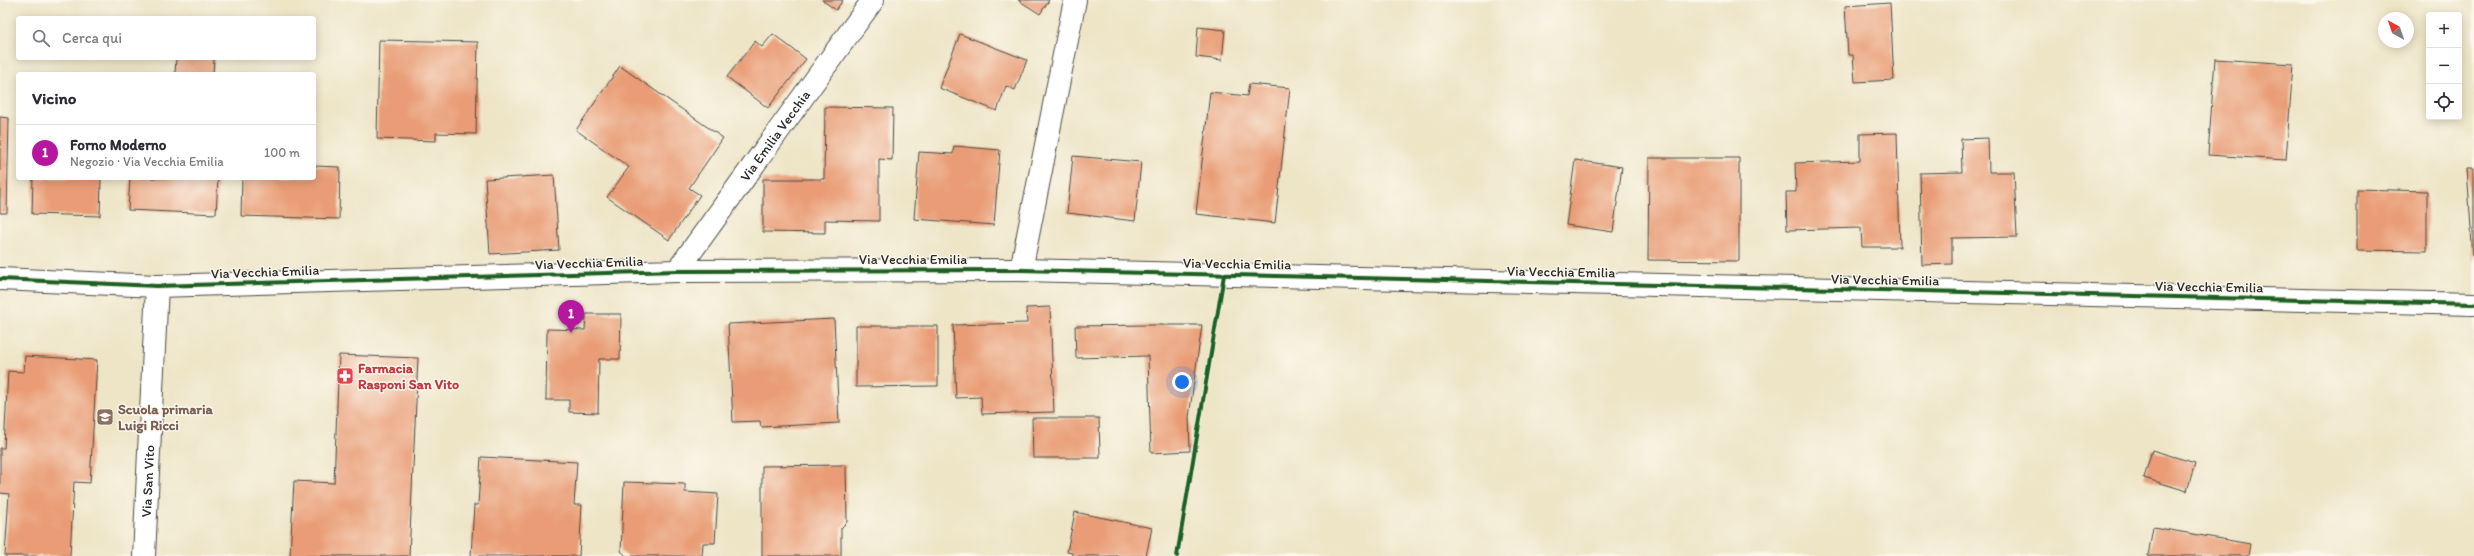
<!DOCTYPE html>
<html lang="it">
<meta charset="utf-8">
<style>
body{margin:0;font-family:Itim,sans-serif;background:#f7f7f7;color:#2b2b33}
.controls{position:absolute;right:12px;top:12px;display:grid;overflow:hidden;border-radius:4px;box-shadow:0 2px 10px #0003}
.controls button{width:36px;height:36px;display:grid;place-items:center;padding:0;border:0;border-bottom:1px solid #e1e1e2;background:#fff;color:#2b2b33;font:20px sans-serif}
.compass{position:absolute;left:2378px;top:12px;width:36px;height:36px;border-radius:50%;background:#fff;box-shadow:0 2px 10px #0003;rotate:320deg}
.you{position:absolute;left:1182px;top:382px;width:14px;height:14px;margin:-10px;border:3px solid #fff;border-radius:50%;background:#1a73e8;box-shadow:0 0 0 6px #1a73e833}
.badge{display:grid;place-items:center;width:26px;height:26px;border-radius:50%;background:#b5179e;color:#fff;font-size:13px;font-weight:700}
.pin{position:absolute;translate:-50% -33px;filter:drop-shadow(0 1px 2px #0008)}
.pin::after{content:'';position:absolute;top:21px;width:14px;height:12px;background:inherit;clip-path:polygon(0 0,100% 0,50% 100%)}
.list{margin:0;padding:0;list-style:none}
h2{display:flex;justify-content:space-between;align-items:center;height:52px;margin:0;padding:0 16px;font-size:17px}
h2 small{font-size:13px;font-weight:400;color:#7c7c81}
.list li{display:grid;grid-template-columns:26px 1fr auto;gap:12px;align-items:center;box-sizing:border-box;height:56px;padding:0 16px;border-top:1px solid #e1e1e2}
.list b{display:block;font-size:15px;white-space:nowrap}
.list p{margin:0;font-size:13px;white-space:nowrap;color:#7c7c81}
.list em{font-size:13px;font-style:normal;color:#7c7c81}
.icon{flex:none;width:22px;height:22px;fill:none;stroke:currentColor;stroke-width:2;stroke-linecap:round;stroke-linejoin:round}
.map{position:relative;flex:none;width:2474px;height:556px;overflow:hidden}
.search{position:absolute;background:#fff;box-shadow:0 2px 10px #0003;left:16px;top:16px;width:300px;height:44px;display:flex;align-items:center;gap:10px;box-sizing:border-box;padding:0 14px;border-radius:4px;color:#7c7c81;font-size:15px}
.panel{position:absolute;background:#fff;box-shadow:0 2px 10px #0003;left:16px;top:72px;width:300px;height:108px;border-radius:4px}
.map>svg:first-child{display:block}
</style>
<div class="map">
<svg width="2474" height="556" viewBox="0 0 2474 556">
<rect width="100%" height="100%" fill="#fbf7ec"/>
<filter id="ink" filterUnits="userSpaceOnUse"><feTurbulence type="fractalNoise" baseFrequency=".025" numOctaves="2"/><feDisplacementMap in="SourceGraphic" scale="8" xChannelSelector="R" yChannelSelector="G"/><feConvolveMatrix kernelMatrix="1 2 1 2 8 2 1 2 1" color-interpolation-filters="sRGB"/></filter>
<filter id="wash" filterUnits="userSpaceOnUse"><feTurbulence type="fractalNoise" baseFrequency=".012" numOctaves="4" result="noise"/><feDisplacementMap in="SourceGraphic" scale="16" xChannelSelector="R" yChannelSelector="G"/><feGaussianBlur stdDeviation="0.9" result="paint"/><feColorMatrix in="noise" values="0 0 0 0 0 0 0 0 0 0 0 0 0 0 0 0 0 1.4 0 .05"/><feComposite in="paint" operator="in"/></filter>
<g filter="url(#wash)">
<rect width="100%" height="100%" fill="#eee5c7"/>
<g id="blocks">
<!-- building -->
<g fill="#e99c75">
<polygon points="822,0 843,0 836,10"/>
<polygon points="1018,0 1049,0 1040,14"/>
<polygon points="1890,3 1894,80 1855,82 1853,55 1848,55 1845,6"/>
<polygon points="1198,27 1225,30 1222,60 1196,57"/>
<polygon points="773,34 806,59 768,108 727,77 755,41 762,47"/>
<polygon points="960,34 1027,60 1015,90 1006,86 997,111 939,88"/>
<polygon points="379,40 478,42 476,134 436,133 436,141 377,139"/>
<polygon points="176,58 214,58 213,74 175,74"/>
<polygon points="2215,59 2293,64 2286,160 2208,155"/>
<polygon points="620,66 723,138 689,188 700,195 669,240 607,197 629,167 576,130"/>
<polygon points="1249,84 1290,88 1275,223 1196,214 1210,92 1247,96"/>
<polygon points="825,107 893,108 892,160 879,159 879,221 825,220 825,233 763,232 763,179 824,179"/>
<polygon points="0,117 9,118 7,213 0,213"/>
<polygon points="1897,133 1900,247 1862,247 1861,228 1787,230 1786,192 1796,192 1795,163 1860,161 1860,134"/>
<polygon points="1988,138 1989,172 2014,172 2017,237 1952,238 1952,264 1922,265 1920,173 1962,172 1961,139"/>
<polygon points="954,146 1000,150 994,225 914,219 919,152 953,154"/>
<polygon points="1073,156 1141,162 1135,221 1067,213"/>
<polygon points="1649,158 1739,158 1739,261 1648,260"/>
<polygon points="1575,160 1622,167 1613,232 1566,225"/>
<polygon points="314,166 340,167 339,219 241,216 242,178 314,178"/>
<polygon points="2467,168 2474,168 2474,259 2473,259"/>
<polygon points="554,175 559,250 490,254 485,179"/>
<polygon points="33,178 101,178 100,216 32,214"/>
<polygon points="130,178 218,178 216,214 128,210"/>
<polygon points="2357,189 2427,191 2427,251 2357,250"/>
<polygon points="1050,307 1054,412 982,414 981,397 956,398 953,325 1027,323 1026,308"/>
<polygon points="586,314 621,314 620,359 599,359 598,413 569,412 569,400 546,400 547,329 585,330"/>
<polygon points="834,319 839,423 761,427 760,421 733,422 728,324"/>
<polygon points="1148,325 1202,325 1189,417 1190,451 1151,453 1148,356 1076,358 1075,326"/>
<polygon points="856,326 938,326 938,386 856,387"/>
<polygon points="339,355 418,358 409,556 290,556 294,481 334,483"/>
<polygon points="25,356 97,360 90,483 74,482 70,556 5,556 9,494 0,493 0,448 4,448 8,371 24,372"/>
<polygon points="1032,418 1099,418 1100,458 1033,458"/>
<polygon points="2152,450 2195,463 2187,491 2144,478"/>
<polygon points="481,457 577,462 574,505 582,505 579,556 471,556 474,505 478,505"/>
<polygon points="846,465 847,522 841,528 841,556 762,556 762,466"/>
<polygon points="624,482 685,484 685,492 718,494 715,543 703,543 702,556 626,556 621,551"/>
<polygon points="1075,512 1152,528 1146,556 1072,556 1072,553 1067,552"/>
<polygon points="2153,527 2250,544 2248,556 2148,556"/>
</g>
</g>
</g>
<g filter="url(#ink)">
<use href="#blocks" fill-opacity="0" stroke="#484742" stroke-width="1"/>
<g fill="none" stroke-linecap="round" stroke-linejoin="round">
<!-- minor casing -->
<g stroke="#484742" stroke-width="24">
<g id="minor">
<polyline points="1021,270 1075,0"/>
<path id="s1" d="M677 271 873 0"/>
<polyline points="0,279 157,286 677,271 1021,270 2474,304"/>
<path id="s2" d="M144 556 157 286"/>
</g>
</g>
<!-- minor -->
<use href="#minor" stroke="#fff" stroke-width="22"/>
<!-- cycleway casing -->
<g stroke="#fbf7ec" stroke-width="6">
<g id="cycleway">
<polyline points="0,279 157,286 677,271 1021,270 2474,304"/>
<polyline points="1177,556 1224,275"/>
</g>
</g>
<!-- cycleway -->
<use href="#cycleway" stroke="#1b5e20" stroke-width="4"/>
</g>
</g>
<!-- icons -->
<defs>
<g id="pharmacy-square" transform="scale(0.9)"><rect x="-9" y="-9" width="18" height="18" rx="4" fill="#e0444e" stroke="#fbf7ec"/><path d="M-2-6h4v4h4v4h-4v4h-4v-4h-4v-4h4Z" fill="#fff"/></g>
<g id="school-square" transform="scale(0.9)"><rect x="-9" y="-9" width="18" height="18" rx="4" fill="#8d6e63" stroke="#fbf7ec"/><path d="M0-5L7-2L0 1L-7-2ZM-4 1L0 2.5L4 1V4Q0 6-4 4Z" fill="#fff"/></g>
</defs>
<g fill-rule="evenodd">
<use href="#pharmacy-square" x="345" y="376"/>
<use href="#school-square" x="105" y="417"/>
</g>
<g text-anchor="middle" dominant-baseline="central" stroke-width="3" stroke-linejoin="round" paint-order="stroke">
<!-- street labels -->
<g font-size="14" fill="#2b2b2b" stroke="#fbf7ec">
<text stroke="none"><textPath href="#s1" startOffset="167">Via Emilia Vecchia</textPath></text>
<text x="913" y="259">Via Vecchia Emilia</text>
<text transform="translate(589 263) rotate(-2)">Via Vecchia Emilia</text>
<text transform="translate(1237 264) rotate(1)">Via Vecchia Emilia</text>
<text transform="translate(265 272) rotate(-2)">Via Vecchia Emilia</text>
<text transform="translate(1561 272) rotate(1)">Via Vecchia Emilia</text>
<text transform="translate(1885 280) rotate(1)">Via Vecchia Emilia</text>
<text transform="translate(2209 287) rotate(1)">Via Vecchia Emilia</text>
<text stroke="none"><textPath href="#s2" startOffset="75">Via San Vito</textPath></text>
</g>
<!-- health labels -->
<g font-size="14" font-weight="bold" fill="#be3a42" stroke="#fbf7ec" text-anchor="start">
<text x="358" y="368">Farmacia<tspan x="358" dy="16">Rasponi San Vito</tspan></text>
</g>
<!-- education labels -->
<g font-size="14" font-weight="bold" fill="#785e54" stroke="#fbf7ec" text-anchor="start">
<text x="118" y="409">Scuola primaria<tspan x="118" dy="16">Luigi Ricci</tspan></text>
</g>
</g>
</svg>
<div class="controls">
<button>+</button>
<button>−</button>
<button><svg class="icon" aria-label="locate" viewBox="0 0 24 24"><circle cx="12" cy="12" r="6"/><path d="M12 2v4M12 18v4M2 12h4M18 12h4"/></svg></button>
</div>
<svg class="compass" viewBox="-18 -18 36 36"><path d="M0-13l5 13h-10z" fill="#e53935"/><path d="M0 13l5-13h-10z" fill="#7c7c81"/></svg>
<div class="you"></div>
<div class="pin badge" style="left:571px;top:333px">1</div>
<div class="search"><svg class="icon" aria-label="search" viewBox="0 0 24 24"><circle cx="10" cy="10" r="6"/><path d="M15 15l6 6"/></svg>Cerca qui</div>
<section class="panel">
<h2>Vicino<small></small></h2>
<ul class="list">
<li><span class="badge">1</span><div><b>Forno Moderno</b><p>Negozio · Via Vecchia Emilia</p></div><em>100 m</em></li>
</ul>
</section>
</div>
